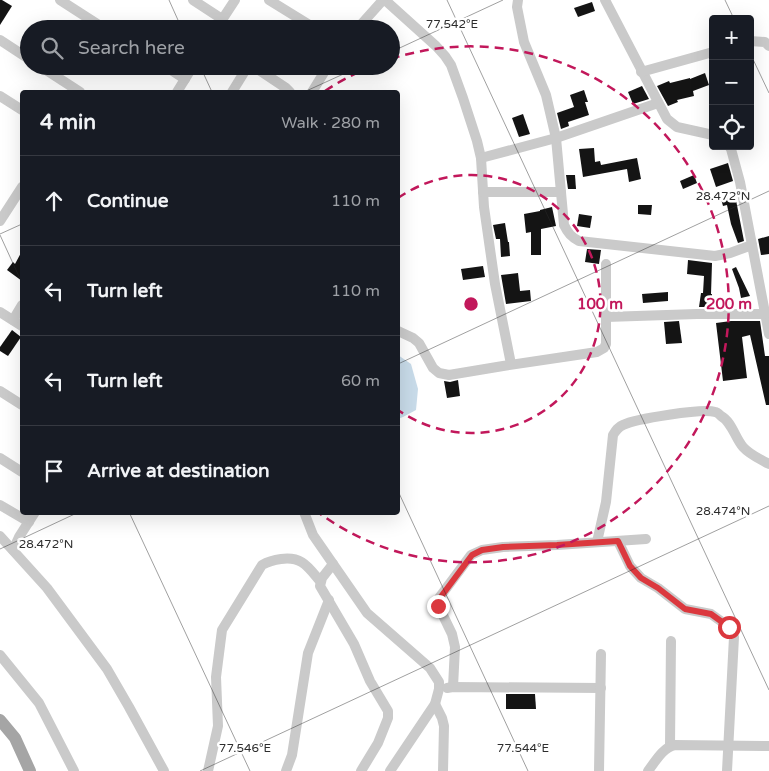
<!DOCTYPE html>
<meta charset="utf-8">
<style>
body{margin:0;font-family:"Varela Round",sans-serif;background:#20242c;color:#f1f3f6}
.controls{position:absolute;right:15px;top:15px;display:grid;overflow:hidden;border-radius:5px;box-shadow:0 5px 20px #0002}
.controls button{width:45px;height:45px;display:grid;place-items:center;padding:0;border:0;border-bottom:1px solid #363941;background:#171b24;color:#f1f3f6;font:25px sans-serif}
.stop{position:absolute;width:15px;height:15px;margin:-11px;border:4px solid #db383e;border-radius:50%;background:#fff}
.stop.end{background:#db383e;border-color:#fff;box-shadow:0 1px 5px #0008}
.list{margin:0;padding:0;list-style:none}
h2{display:flex;justify-content:space-between;align-items:center;height:65px;margin:0;padding:0 20px;font-size:21px}
h2 small{font-size:16px;font-weight:400;color:#9ea1a6}
.list li{display:grid;grid-template-columns:32px 1fr auto;gap:15px;align-items:center;box-sizing:border-box;height:90px;padding:0 20px;border-top:1px solid #363941}
.list b{display:block;font-size:19px;white-space:nowrap}
.list em{font-size:16px;font-style:normal;color:#9ea1a6}
.icon{flex:none;width:28px;height:28px;fill:none;stroke:currentColor;stroke-width:2;stroke-linecap:round;stroke-linejoin:round}
.map{position:relative;flex:none;width:769px;height:771px;overflow:hidden}
.search{position:absolute;background:#171b24;box-shadow:0 5px 20px #0002;left:20px;top:20px;width:380px;height:55px;display:flex;align-items:center;gap:12px;box-sizing:border-box;padding:0 18px;border-radius:28px;color:#9ea1a6;font-size:19px}
.panel{position:absolute;background:#171b24;box-shadow:0 5px 20px #0002;left:20px;top:90px;width:380px;height:425px;border-radius:5px}
.map>svg:first-child{display:block}
</style>
<div class="map">
<svg width="769" height="771" viewBox="0 0 769 771">
<rect width="100%" height="100%" fill="#fff"/>
<!-- water -->
<polygon fill="#c8dbe9" points="398,355 411,364 418,389 416,410 403,417 398,419"/>
<!-- building -->
<g fill="#141414">
<polygon points="0,0 2,0 12,6 0,25"/>
<polygon points="592,2 595,11 578,17 574,8"/>
<polygon points="705,73 709,85 693,91 694,96 677,100 678,102 668,106 657,86 669,81 670,83 690,78 690,79"/>
<polygon points="642,86 649,99 633,104 628,92"/>
<polygon points="584,90 588,102 585,102 589,115 568,122 569,126 561,129 557,113 574,107 570,95"/>
<polygon points="523,114 530,134 519,137 512,118"/>
<polygon points="594,148 595,162 600,161 601,165 637,158 641,179 629,182 627,169 583,177 579,149"/>
<polygon points="728,163 733,181 716,187 710,169"/>
<polygon points="566,175 575,175 576,189 568,189"/>
<polygon points="694,175 697,183 683,189 680,181"/>
<polygon points="735,195 744,241 738,243 731,224 727,205 723,206 721,199"/>
<polygon points="638,205 652,205 651,215 638,214"/>
<polygon points="552,207 556,226 541,229 541,255 531,255 531,232 526,233 524,214 540,211 540,210"/>
<polygon points="579,214 592,216 590,228 577,226"/>
<polygon points="505,223 508,242 509,242 510,256 501,257 500,239 496,239 493,225"/>
<polygon points="769,236 769,254 761,255 758,239"/>
<polygon points="587,249 601,250 599,264 585,262"/>
<polygon points="22,251 22,281 7,270 13,262 15,264"/>
<polygon points="688,260 712,263 711,294 712,294 711,307 699,307 701,293 703,293 704,276 687,274"/>
<polygon points="483,266 485,277 463,280 461,269"/>
<polygon points="736,267 750,296 741,298 739,288 732,269"/>
<polygon points="518,273 520,291 530,290 531,301 506,304 501,275"/>
<polygon points="668,292 668,301 643,303 642,294"/>
<polygon points="679,321 682,343 666,344 664,322"/>
<polygon points="731,321 760,321 765,356 769,356 769,405 766,405 750,335 742,337 747,378 723,381 716,323"/>
<polygon points="12,330 21,337 8,356 0,351 0,347"/>
<polygon points="458,380 460,396 447,398 444,381 450,382"/>
<polygon points="506,694 535,694 536,709 506,709"/>
</g>
<g fill="none" stroke-linecap="round" stroke-linejoin="round">
<!-- minor -->
<g stroke="#cacaca" stroke-width="10">
<polyline points="60,0 105,29"/>
<polyline points="193,0 222,19"/>
<polyline points="269,0 316,29"/>
<polyline points="385,0 436,46 445,56 451,65 463,98 477,141 481,158 484,207 495,284 511,364"/>
<path d="M518 0 517 7 524 42 546 95 556 138 564 225C568 233 571 237 579 241L715 256 730 253 752 245"/>
<polyline points="605,0 667,119 677,127 713,135"/>
<polyline points="216,29 235,0"/>
<polyline points="357,29 383,0"/>
<polyline points="0,40 29,59"/>
<polyline points="750,41 765,42 769,46"/>
<polyline points="40,66 80,92"/>
<polyline points="165,66 185,79"/>
<polyline points="253,66 286,88 290,92"/>
<polyline points="641,72 713,52"/>
<polyline points="177,92 193,66"/>
<polyline points="232,92 248,66"/>
<polyline points="312,92 328,66"/>
<polyline points="0,96 22,110"/>
<polyline points="729,146 731,149 740,182 769,334"/>
<polyline points="481,158 556,138 658,103"/>
<polyline points="483,192 561,192"/>
<polyline points="0,221 22,187"/>
<polyline points="0,312 22,326"/>
<polyline points="606,317 697,314 765,314"/>
<polyline points="13,320 22,305"/>
<polyline points="398,331 413,338 419,343 433,368 439,373 449,375 503,366 597,352 604,348 606,344 606,264"/>
<polyline points="0,391 22,405"/>
<polyline points="0,458 22,472"/>
<polyline points="0,505 29,522"/>
<polyline points="304,512 313,535 367,613 430,668 439,682 439,689 435,704 390,771"/>
<polyline points="0,536 47,588 107,669 129,707 164,771"/>
<polyline points="618,541 630,566 641,578 658,588 685,609 711,614 729,627 734,637 727,771"/>
<path d="M597 542 606 502 613 435C616 430 618 427 623 425 635 419 703 408 715 412 717 412 719 414 721 416 732 422 735 438 743 447 750 455 760 459 769 464"/>
<polyline points="13,550 19,537 35,512"/>
<polyline points="333,564 322,578 320,586 354,644 370,681 388,711 388,718 378,743 361,771"/>
<polyline points="0,655 39,703 74,771"/>
<polyline points="453,687 455,647 452,634 438,605 439,598 471,555 482,550 503,547 557,545 646,539"/>
<polyline points="447,688 453,687 601,688"/>
<polyline points="435,704 442,718 444,726 443,771"/>
<polyline points="670,746 671,641"/>
<path d="M208 771 218 726 216 677 222 630 262 565C269 561 273 560 281 559 302 556 308 567 320 581"/>
<polyline points="286,771 292,755 308,653 329,600"/>
<polyline points="599,771 601,654"/>
<path d="M648 771C655 762 663 747 675 745L769 746"/>
</g>
<!-- major -->
<polyline stroke="#a5a5a5" stroke-width="12" points="0,720 15,738 30,771"/>
</g>
<g fill="none" stroke-linecap="round" stroke-linejoin="round">
<!-- route -->
<polyline stroke="#db383e" stroke-width="6" points="438,606 440,598 472,555 482,550 503,547 557,545 618,541 630,566 641,578 658,588 685,609 711,614 729,627"/>
</g>
<!-- ticks -->
<path fill="none" stroke="#2d2d2d" stroke-width="1" stroke-opacity="0.45" d="M169 0 182 29M447 0 769 690M725 0 734 19M391 52 503 0M750 53 769 93M200 66 212 92M304 92 361 66M0 234 22 224M0 235 22 283M398 364 769 191M398 491 528 771M129 512 250 771M0 549 79 512M200 771 769 506"/>
<!-- distance rings -->
<g fill="none" stroke="#c2185b" stroke-width="2.5" stroke-dasharray="9 6">
<path d="M398 198A129 129 0 1 1 398 410"/>
<path d="M325 91A258 258 0 0 1 370 67M391 59A258 258 0 1 1 319 513"/>
</g>
<g font-size="12" text-anchor="middle" fill="#2d2d2d" stroke="#fff" stroke-width="5" stroke-linejoin="round" paint-order="stroke">
<text x="452" y="28">77.542°E</text>
<text x="723" y="200">28.472°N</text>
<text x="723" y="515">28.474°N</text>
<text x="46" y="548">28.472°N</text>
<text x="523" y="752">77.544°E</text>
<text x="245" y="752">77.546°E</text>
</g>
<circle cx="471" cy="304" r="8" fill="#c2185b" stroke="#fff" stroke-width="2.5"/>
<g font-size="15" text-anchor="middle" font-weight="bold" fill="#c2185b" stroke="#fff" stroke-width="5" stroke-linejoin="round" paint-order="stroke">
<text x="600" y="309">100 m</text>
<text x="729" y="309">200 m</text>
</g>
</svg>
<div class="controls">
<button>+</button>
<button>−</button>
<button><svg class="icon" aria-label="locate" viewBox="0 0 24 24"><circle cx="12" cy="12" r="6"/><path d="M12 2v4M12 18v4M2 12h4M18 12h4"/></svg></button>
</div>
<div class="stop" style="left:729px;top:627px"></div>
<div class="stop end" style="left:438px;top:606px"></div>
<div class="search"><svg class="icon" aria-label="search" viewBox="0 0 24 24"><circle cx="10" cy="10" r="6"/><path d="M15 15l6 6"/></svg>Search here</div>
<section class="panel">
<h2>4 min<small>Walk · 280 m</small></h2>
<ul class="list">
<li><svg class="icon" aria-label="ahead" viewBox="0 0 24 24"><path d="M12 20V5M6 11l6-6 6 6"/></svg><div><b>Continue</b></div><em>110 m</em></li>
<li><svg class="icon" aria-label="left" viewBox="0 0 24 24"><path d="M17 20v-9H6M10 6l-5 5 5 5"/></svg><div><b>Turn left</b></div><em>110 m</em></li>
<li><svg class="icon" aria-label="left" viewBox="0 0 24 24"><path d="M17 20v-9H6M10 6l-5 5 5 5"/></svg><div><b>Turn left</b></div><em>60 m</em></li>
<li><svg class="icon" aria-label="arrive" viewBox="0 0 24 24"><path d="M6 21V4h12l-3 4 3 4H6"/></svg><div><b>Arrive at destination</b></div></li>
</ul>
</section>
</div>
